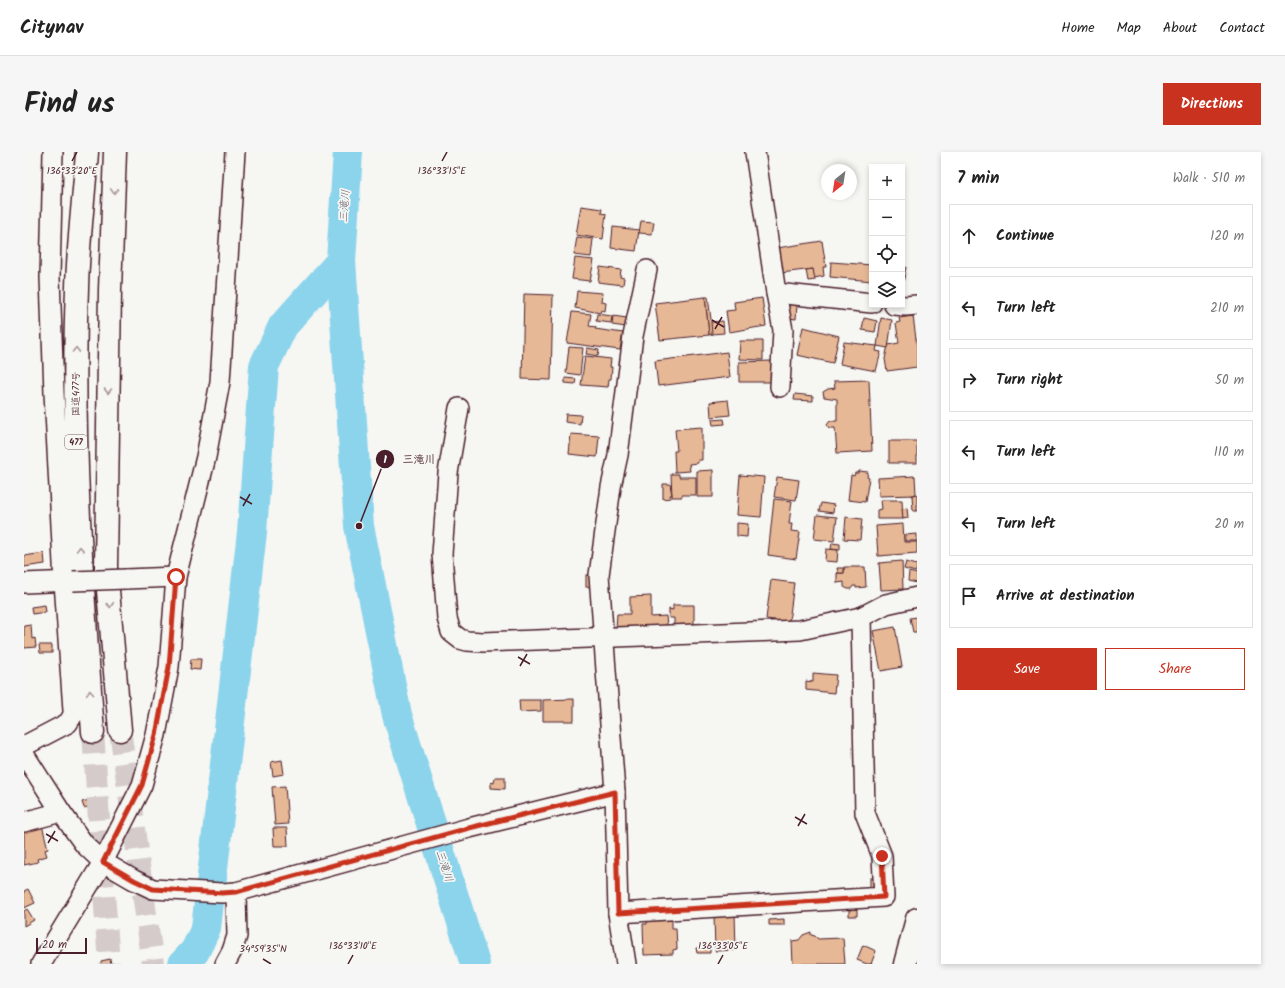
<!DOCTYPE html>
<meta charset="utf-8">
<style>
body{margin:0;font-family:Kalam,"Klee One",sans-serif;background:#f6f6f6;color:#222}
.controls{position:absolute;right:12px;top:12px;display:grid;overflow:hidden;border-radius:0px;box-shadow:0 2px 6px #0003}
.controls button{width:36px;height:36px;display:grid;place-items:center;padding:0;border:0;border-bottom:1px solid #e0e0e0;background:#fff;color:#222;font:20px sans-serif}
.compass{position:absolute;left:797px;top:12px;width:36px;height:36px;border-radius:50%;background:#fff;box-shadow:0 2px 6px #0003;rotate:210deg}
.scale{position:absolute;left:12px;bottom:10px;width:51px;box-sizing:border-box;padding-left:4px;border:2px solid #4a1f2b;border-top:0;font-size:11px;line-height:14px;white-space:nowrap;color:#4a1f2b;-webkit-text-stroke:3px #f6f6f2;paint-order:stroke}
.stop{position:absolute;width:12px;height:12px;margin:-9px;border:3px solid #c8321e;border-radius:50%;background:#fff}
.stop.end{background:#c8321e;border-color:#fff;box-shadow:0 1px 4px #0008}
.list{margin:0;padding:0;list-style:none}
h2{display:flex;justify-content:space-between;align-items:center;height:52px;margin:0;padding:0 16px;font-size:17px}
h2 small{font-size:13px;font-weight:400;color:#767676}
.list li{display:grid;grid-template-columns:26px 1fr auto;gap:12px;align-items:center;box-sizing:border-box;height:64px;margin:0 8px 8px;padding:0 8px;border:1px solid #e0e0e0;border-radius:0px}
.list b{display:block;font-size:15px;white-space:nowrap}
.list em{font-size:13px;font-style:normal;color:#767676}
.actions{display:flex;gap:8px;padding:12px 16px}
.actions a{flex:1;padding:9px 0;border:1px solid #c8321e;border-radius:0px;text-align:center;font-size:14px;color:#c8321e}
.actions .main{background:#c8321e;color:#fff}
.icon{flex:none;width:22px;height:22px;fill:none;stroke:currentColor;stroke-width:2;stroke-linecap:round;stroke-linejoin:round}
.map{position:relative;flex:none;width:893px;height:812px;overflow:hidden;border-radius:0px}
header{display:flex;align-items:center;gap:24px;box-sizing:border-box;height:56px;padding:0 20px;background:#fff;border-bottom:1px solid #e0e0e0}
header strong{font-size:19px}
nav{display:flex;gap:22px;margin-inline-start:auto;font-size:14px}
.intro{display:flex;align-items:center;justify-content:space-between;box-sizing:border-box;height:96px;padding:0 24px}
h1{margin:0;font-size:28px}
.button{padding:10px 18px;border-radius:0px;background:#c8321e;color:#fff;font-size:14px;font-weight:700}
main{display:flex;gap:24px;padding:0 24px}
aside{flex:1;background:#fff;border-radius:0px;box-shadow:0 2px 6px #0003}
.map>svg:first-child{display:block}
</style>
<header>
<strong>Citynav</strong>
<nav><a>Home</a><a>Map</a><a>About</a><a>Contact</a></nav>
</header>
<div class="intro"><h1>Find us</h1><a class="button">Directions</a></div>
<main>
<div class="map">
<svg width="893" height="812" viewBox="0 0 893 812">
<rect width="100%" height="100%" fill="#f6f6f2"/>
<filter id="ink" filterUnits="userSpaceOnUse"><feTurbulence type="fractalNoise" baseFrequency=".025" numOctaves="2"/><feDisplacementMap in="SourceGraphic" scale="8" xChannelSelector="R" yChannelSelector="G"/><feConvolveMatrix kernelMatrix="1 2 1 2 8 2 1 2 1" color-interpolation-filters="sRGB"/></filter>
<g filter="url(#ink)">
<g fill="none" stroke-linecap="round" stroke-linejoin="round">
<!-- river -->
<g stroke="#8bd4ec" stroke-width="30">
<polyline points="324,0 317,109 335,374 373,563 451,812"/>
<polyline points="159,812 171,799 182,776 228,380 240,214 259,174 317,109"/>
</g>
</g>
<!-- building -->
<g fill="#e6b896" stroke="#4a1f2b">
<polygon points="557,54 578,57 577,61 582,62 579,87 552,83"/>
<polygon points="617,69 630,70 628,82 615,81"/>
<polygon points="589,75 615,78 612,99 587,96"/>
<polygon points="553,85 569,87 567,105 550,103"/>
<polygon points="798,89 802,115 799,115 800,124 790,126 789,117 757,121 753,96"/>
<polygon points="551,106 570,108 566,129 548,127"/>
<polygon points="807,110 848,113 848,129 806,125"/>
<polygon points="576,115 597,118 596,125 600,126 599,133 574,130"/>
<polygon points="878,115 882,115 879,132 878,132"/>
<polygon points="789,117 791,128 784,129 782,118"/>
<polygon points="553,139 579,141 578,150 582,151 581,159 577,158 576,161 551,156"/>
<polygon points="500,142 529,143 527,228 498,227"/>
<polygon points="681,145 684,145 689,182 685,183"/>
<polygon points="681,145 685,183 636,188 631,151"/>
<polygon points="738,146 742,174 705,180 702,159 711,158 710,150"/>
<polygon points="763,152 773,153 772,167 765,166"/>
<polygon points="548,160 567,162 565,174 572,175 571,177 599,181 596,198 543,191"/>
<polygon points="573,162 588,164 587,171 572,169"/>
<polygon points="589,164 603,166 602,175 588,173"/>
<polygon points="889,164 893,195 893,215 863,219 861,207 864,193 875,191 872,171 876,170 875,166"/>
<polygon points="840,166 853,169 851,180 838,178"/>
<polygon points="857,166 868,168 864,196 853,194"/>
<polygon points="699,169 700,181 688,182 687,170"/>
<polygon points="779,175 815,184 809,211 773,203"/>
<polygon points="716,189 739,189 739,208 715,207"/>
<polygon points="820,190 853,194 852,199 857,200 852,219 816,212"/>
<polygon points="545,195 559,196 556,223 542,221"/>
<polygon points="563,196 575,198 574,204 562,202"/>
<polygon points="703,200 706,225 634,234 631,209"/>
<polygon points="561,204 587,207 586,215 588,215 587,227 585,227 584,235 557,233"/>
<polygon points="748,209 748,230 715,230 715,210"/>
<polygon points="541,226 552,227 551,232 541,231"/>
<polygon points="845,228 848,299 813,301 811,276 805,276 803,273 806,269 813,269 813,247 800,245 799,240 804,237 811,236 810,229"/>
<polygon points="771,242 789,244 789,249 770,248"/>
<polygon points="704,248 706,263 687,265 686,250"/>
<polygon points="542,262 557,263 556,272 541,270"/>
<polygon points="700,267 701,272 689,273 688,268"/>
<polygon points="678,275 678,308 674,308 674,311 665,312 666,319 651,320 650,299 653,299 651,277"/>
<polygon points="547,282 575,284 573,305 545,302"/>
<rect x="865" y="289" width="28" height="22"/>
<polygon points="689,318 689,345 673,345 673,319"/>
<polygon points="835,319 844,320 843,325 845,326 841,350 824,348 827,323 830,324 831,321 834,321"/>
<polygon points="647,322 655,322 655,325 672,325 672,343 658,343 658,345 648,345"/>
<polygon points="716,323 740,325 737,365 713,363"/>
<polygon points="891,324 892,343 855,344 854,326"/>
<polygon points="753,325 775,328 772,348 750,345"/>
<polygon points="639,332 646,332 648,343 646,343 646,346 639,347"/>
<polygon points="893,342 893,359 889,359 888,343"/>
<polygon points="750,347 768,349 765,372 768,372 767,379 776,380 772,407 744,403"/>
<polygon points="857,348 878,348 879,367 853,367 853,358 858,357"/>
<polygon points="797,351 810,353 809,361 795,359"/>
<polygon points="883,356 884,366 879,367 878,357"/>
<polygon points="793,363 813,365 810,389 790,387"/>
<polygon points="822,365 838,367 836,388 820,387"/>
<polygon points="713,371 724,372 723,385 713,384"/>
<polygon points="879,372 880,390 893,390 893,401 854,404 852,374"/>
<polygon points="893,382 893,389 881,389 881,383"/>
<polygon points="808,391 816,392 816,398 807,397"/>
<polygon points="802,397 814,398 813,410 801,409"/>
<polygon points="20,401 21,412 0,415 0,404"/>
<polygon points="878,409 879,437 857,438 855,411"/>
<polygon points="882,410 893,413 892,420 880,417"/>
<polygon points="820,415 841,415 842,435 832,436 832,434 829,434 827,437 824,437 820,435 820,430 813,431 813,421 820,421"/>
<polygon points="813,416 820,416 820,421 814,421"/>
<polygon points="885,420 893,422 893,431 884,429"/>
<rect x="562" y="423" width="7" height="12"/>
<polygon points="747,428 770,431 765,470 742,467"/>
<polygon points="627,444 627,465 642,464 643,474 592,476 593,462 606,462 606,445"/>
<polygon points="21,453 22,460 8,462 7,455"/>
<polygon points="649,453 670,453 670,473 650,473 650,466 645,466 645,457 649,458"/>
<polygon points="893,465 893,480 889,480 886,466"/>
<polygon points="7,473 8,487 11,486 12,495 0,496 0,474"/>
<polygon points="871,475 878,515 857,519 849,479"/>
<polygon points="15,493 28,493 28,501 16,501"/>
<polygon points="167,507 177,507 176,518 166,517"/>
<polygon points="789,521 812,523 810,541 782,538 782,529 789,530"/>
<polygon points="550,547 550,569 519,569 519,548"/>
<polygon points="495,548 517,548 517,559 496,560"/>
<polygon points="258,608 260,622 249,624 247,610"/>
<polygon points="471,625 481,625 481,637 467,636 467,630 470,631"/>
<polygon points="261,634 264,672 251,673 248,635"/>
<polygon points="72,646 74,652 60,656 58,650"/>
<polygon points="18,673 24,697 21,698 23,704 13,707 14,710 0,713 0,677"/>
<polygon points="249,676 263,676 264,694 250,694"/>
<polygon points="846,726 858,727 857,740 846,740"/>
<polygon points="4,737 11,751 0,756 0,739"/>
<polygon points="3,757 10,768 0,774 0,759"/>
<polygon points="833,757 833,764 825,764 825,758"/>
<polygon points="711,762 712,798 691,799 690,763"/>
<polygon points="760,767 760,773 745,773 745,768"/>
<polygon points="648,768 648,776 652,776 653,797 649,798 649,802 620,803 619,772 623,772 623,769"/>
<polygon points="787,780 787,783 791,784 794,787 819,786 821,812 769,812 768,789 775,788 779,783"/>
<polygon points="839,793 852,799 847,812 843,812 833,808"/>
<polygon points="672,796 686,796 686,801 673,801"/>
<polygon points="86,807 87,812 77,812 77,809"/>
</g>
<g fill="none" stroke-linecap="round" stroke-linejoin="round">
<!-- highway-tunnel -->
<g stroke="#d4cbca" stroke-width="22" stroke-dasharray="22 11" stroke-linecap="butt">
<polyline points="96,578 129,812"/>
<polyline points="69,580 85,812"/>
</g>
<!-- minor casing -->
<g stroke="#4a1f2b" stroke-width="22">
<g id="minor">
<polyline points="731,0 752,141 759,178 756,235"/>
<polyline points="752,141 848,151"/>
<polyline points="870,153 882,154 893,153"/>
<polyline points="435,256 424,321 418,402 423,466 427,480 436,487 443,489 459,490 776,478 837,465"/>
<polyline points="102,427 152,425"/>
<polyline points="0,431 49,429"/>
<polyline points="0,594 44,571 49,563 49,558 40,430 30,241 26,125 29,0"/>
<polyline points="0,602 37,660 60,692 79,710 110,728 129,737 198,741 212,740 445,676 591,640"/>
<polyline points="0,670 37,660"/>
<polyline points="594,761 860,745 858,704 841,661 837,465 862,452 893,445"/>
<polyline points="17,812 79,710 118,633 132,583 145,515 152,425 182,305 196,230 211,0"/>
<polyline points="201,812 208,799 213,784 212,740"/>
<polyline points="602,812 594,761 591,640 575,423 587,335 594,303 609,184 623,118"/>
</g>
</g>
<!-- highway casing -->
<g stroke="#4a1f2b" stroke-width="25">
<g id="highway">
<path d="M63 0C60 45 54 91 53 136 47 284 58 432 69 580"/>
<polyline points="91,0 86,138 82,415 96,578"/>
<polyline points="881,812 893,767"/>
</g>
</g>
<!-- minor -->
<use href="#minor" stroke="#f6f6f2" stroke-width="19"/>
<!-- highway -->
<use href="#highway" stroke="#f6f6f2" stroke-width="22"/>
<!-- minor-bridge casing -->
<g stroke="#4a1f2b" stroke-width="22" stroke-linecap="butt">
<polyline id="minor-bridge" points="49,429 102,427"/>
</g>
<!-- minor-bridge -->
<use href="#minor-bridge" stroke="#f6f6f2" stroke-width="19"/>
</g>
<!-- one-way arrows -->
<defs><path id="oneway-chevron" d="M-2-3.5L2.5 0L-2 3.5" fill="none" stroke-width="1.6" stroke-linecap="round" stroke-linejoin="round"/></defs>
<g stroke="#a99598">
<use href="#oneway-chevron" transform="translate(90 39) rotate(92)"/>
<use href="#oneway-chevron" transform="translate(52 198) rotate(-89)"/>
<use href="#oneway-chevron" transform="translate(84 239) rotate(91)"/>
<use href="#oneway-chevron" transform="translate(56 397) rotate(-92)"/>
<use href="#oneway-chevron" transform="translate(86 453) rotate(85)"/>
<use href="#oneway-chevron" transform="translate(66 541) rotate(-94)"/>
</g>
</g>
<g fill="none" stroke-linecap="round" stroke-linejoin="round" filter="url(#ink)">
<!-- route -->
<polyline stroke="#c8321e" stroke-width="5" points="152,425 145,515 132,583 118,633 79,710 110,728 129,737 198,741 212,740 445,676 591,640 594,761 860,745 858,704"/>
</g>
<!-- ticks -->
<path fill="none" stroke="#4a1f2b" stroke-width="1.5" d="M48 9 53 0M418 9 423 0M688 168 700 175M691 177 698 165M216 345 228 352M219 354 226 342M494 505 506 512M496 514 503 502M771 665 783 672M774 674 781 662M22 682 34 689M24 691 31 679M239 807 247 812M324 812 329 803M694 812 699 803"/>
<g text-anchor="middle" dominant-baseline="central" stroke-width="3.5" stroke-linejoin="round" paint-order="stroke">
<!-- shield labels -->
<rect fill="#f6f6f2" stroke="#7e6067" stroke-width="1" x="41" y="283" width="22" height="14" rx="3"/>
<g font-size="9" font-weight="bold" fill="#4a1f2b">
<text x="52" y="290">477</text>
</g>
<!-- street labels -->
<g font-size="10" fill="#4a1f2b" stroke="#f6f6f2">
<text transform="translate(52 242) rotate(-90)">国道477号</text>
</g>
<!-- water labels -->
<g font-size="11" font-style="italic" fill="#5e5565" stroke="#f6f6f2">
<text transform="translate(321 54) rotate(-86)">三滝川</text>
<text transform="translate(420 714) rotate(72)">三滝川</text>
</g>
</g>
<g font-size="10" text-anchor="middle" fill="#4a1f2b" stroke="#f6f6f2" stroke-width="3.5" stroke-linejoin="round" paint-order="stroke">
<text x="48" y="22">136°33'20"E</text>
<text x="418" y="22">136°33'15"E</text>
<text x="329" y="797">136°33'10"E</text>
<text x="699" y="797">136°33'05"E</text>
<text x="239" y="800">34°59'35"N</text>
</g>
<!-- callouts -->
<path fill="none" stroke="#4a1f2b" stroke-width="1.5" d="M335 374L361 307"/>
<g fill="#4a1f2b" stroke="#f6f6f2" stroke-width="1.5">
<circle cx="335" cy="374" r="4"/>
<circle cx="361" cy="307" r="10"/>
</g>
<g font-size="12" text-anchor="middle" font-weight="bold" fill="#fff">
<text x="361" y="311">1</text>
</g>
<g font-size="11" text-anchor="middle" font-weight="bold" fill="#4a1f2b" stroke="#f6f6f2" stroke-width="3.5" stroke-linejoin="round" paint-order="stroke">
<text x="395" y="311">三滝川</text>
</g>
</svg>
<div class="controls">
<button>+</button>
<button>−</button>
<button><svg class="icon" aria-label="locate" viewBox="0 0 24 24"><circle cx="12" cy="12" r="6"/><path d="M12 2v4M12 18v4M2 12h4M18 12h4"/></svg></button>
<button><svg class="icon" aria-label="layers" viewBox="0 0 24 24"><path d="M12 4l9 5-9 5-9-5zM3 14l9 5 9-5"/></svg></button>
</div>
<svg class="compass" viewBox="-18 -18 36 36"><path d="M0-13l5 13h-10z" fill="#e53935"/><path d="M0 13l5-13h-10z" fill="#767676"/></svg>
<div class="scale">20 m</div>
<div class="stop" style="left:152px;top:425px"></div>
<div class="stop end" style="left:858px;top:704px"></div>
</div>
<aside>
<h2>7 min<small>Walk · 510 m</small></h2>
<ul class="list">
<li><svg class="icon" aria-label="ahead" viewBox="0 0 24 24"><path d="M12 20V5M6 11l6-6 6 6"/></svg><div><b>Continue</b></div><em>120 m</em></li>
<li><svg class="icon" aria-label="left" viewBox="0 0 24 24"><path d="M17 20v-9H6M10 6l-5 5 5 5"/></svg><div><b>Turn left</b></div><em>210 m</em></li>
<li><svg class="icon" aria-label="right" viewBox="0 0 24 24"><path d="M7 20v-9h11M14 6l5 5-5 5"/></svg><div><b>Turn right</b></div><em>50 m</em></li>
<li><svg class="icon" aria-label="left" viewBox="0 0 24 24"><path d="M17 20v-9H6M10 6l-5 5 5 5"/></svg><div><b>Turn left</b></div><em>110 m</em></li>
<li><svg class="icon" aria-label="left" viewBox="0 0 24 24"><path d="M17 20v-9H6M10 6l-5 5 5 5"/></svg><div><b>Turn left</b></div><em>20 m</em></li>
<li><svg class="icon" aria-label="arrive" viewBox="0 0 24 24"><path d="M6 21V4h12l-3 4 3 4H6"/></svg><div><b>Arrive at destination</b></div></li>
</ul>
<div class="actions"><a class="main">Save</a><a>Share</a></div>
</aside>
</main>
